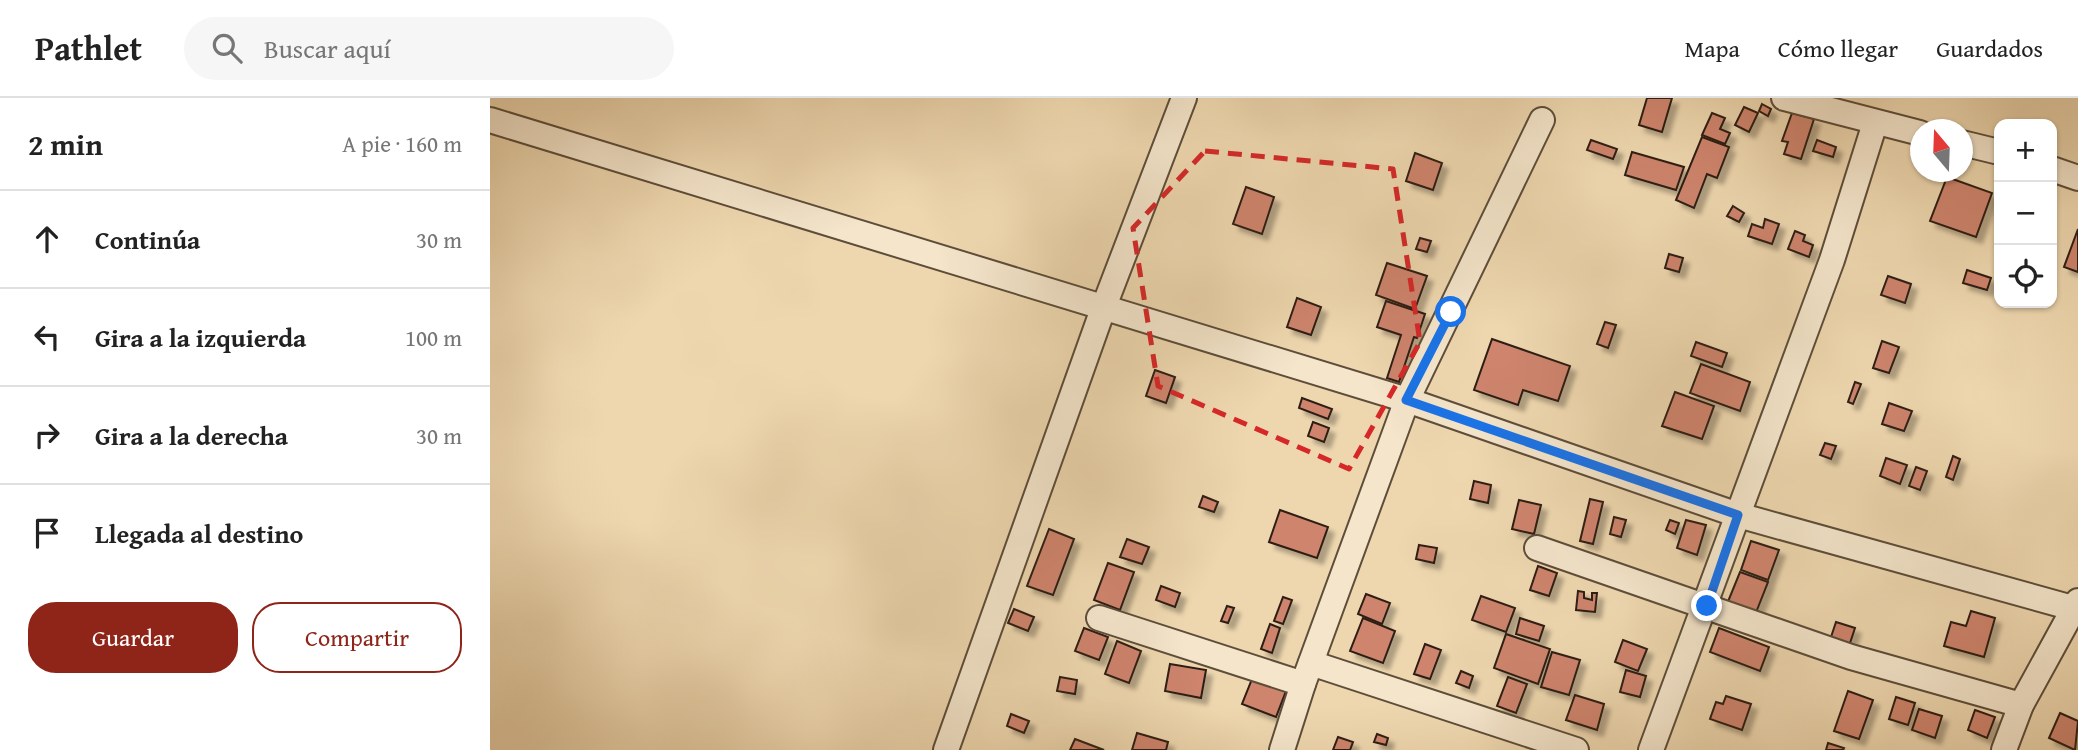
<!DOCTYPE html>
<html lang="es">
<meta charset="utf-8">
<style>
body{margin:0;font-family:"Gentium Book Plus",serif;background:#f6f6f6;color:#222}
.controls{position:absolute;right:21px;top:21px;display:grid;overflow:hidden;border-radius:14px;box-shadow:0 2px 5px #0004}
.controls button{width:63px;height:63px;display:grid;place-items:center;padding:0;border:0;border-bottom:2px solid #e0e0e0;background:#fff;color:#222;font:35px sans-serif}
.compass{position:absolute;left:1420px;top:21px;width:63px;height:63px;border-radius:50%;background:#fff;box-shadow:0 2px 5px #0004;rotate:341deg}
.stop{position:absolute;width:21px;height:21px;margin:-16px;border:5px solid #1a73e8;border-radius:50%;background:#fff}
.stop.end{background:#1a73e8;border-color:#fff;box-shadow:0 2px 7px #0008}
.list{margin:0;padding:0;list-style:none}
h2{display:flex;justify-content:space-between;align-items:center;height:91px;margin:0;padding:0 28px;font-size:30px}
h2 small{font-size:23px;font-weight:400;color:#767676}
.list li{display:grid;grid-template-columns:46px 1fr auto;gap:21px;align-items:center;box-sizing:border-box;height:98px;padding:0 28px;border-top:2px solid #e0e0e0}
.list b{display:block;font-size:26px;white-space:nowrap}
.list em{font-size:23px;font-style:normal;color:#767676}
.actions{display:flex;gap:14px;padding:21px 28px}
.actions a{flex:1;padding:16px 0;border:2px solid #8f2418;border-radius:28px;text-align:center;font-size:24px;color:#8f2418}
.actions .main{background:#8f2418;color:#fff}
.icon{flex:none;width:38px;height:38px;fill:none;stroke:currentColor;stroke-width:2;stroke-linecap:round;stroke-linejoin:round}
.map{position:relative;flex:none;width:1588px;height:652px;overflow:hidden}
header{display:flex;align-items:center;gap:42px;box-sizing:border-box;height:98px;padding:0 35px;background:#fff;border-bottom:2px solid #e0e0e0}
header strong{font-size:33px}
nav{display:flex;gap:38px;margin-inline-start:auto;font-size:24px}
.search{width:490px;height:63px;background:#f6f6f6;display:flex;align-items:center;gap:18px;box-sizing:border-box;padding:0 24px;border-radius:38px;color:#767676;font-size:26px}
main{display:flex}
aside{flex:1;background:#fff}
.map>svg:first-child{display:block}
</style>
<header>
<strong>Pathlet</strong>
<div class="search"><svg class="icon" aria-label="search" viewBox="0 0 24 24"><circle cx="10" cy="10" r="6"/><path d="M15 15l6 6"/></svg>Buscar aquí</div>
<nav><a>Mapa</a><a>Cómo llegar</a><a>Guardados</a></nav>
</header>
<main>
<aside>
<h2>2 min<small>A pie · 160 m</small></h2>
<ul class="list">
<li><svg class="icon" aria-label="ahead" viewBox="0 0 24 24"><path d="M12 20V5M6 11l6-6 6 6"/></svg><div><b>Continúa</b></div><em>30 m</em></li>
<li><svg class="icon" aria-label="left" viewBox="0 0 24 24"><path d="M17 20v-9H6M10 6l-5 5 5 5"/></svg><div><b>Gira a la izquierda</b></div><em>100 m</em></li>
<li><svg class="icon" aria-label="right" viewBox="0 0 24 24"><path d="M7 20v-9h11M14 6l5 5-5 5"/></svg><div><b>Gira a la derecha</b></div><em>30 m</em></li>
<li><svg class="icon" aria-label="arrive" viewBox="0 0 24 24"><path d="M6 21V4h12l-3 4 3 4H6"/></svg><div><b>Llegada al destino</b></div></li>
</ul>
<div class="actions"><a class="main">Guardar</a><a>Compartir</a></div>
</aside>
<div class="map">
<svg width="1588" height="652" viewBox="0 0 1588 652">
<defs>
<filter id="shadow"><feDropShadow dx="6" dy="6" stdDeviation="2" flood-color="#0004"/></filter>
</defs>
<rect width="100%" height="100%" fill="#eed7af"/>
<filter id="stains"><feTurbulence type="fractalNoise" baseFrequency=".00286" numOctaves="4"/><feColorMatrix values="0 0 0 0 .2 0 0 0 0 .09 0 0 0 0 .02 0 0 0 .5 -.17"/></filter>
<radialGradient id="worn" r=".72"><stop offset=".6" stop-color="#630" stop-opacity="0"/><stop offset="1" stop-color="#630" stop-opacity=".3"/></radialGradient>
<!-- building -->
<g fill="#ce846d" stroke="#2d1f13" stroke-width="2" filter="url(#shadow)">
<polygon points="1157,0 1182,0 1172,34 1149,27"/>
<polygon points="1272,6 1281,11 1278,18 1269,13"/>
<polygon points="1254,9 1268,15 1259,34 1245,27"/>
<polygon points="1222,15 1235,20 1230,31 1240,35 1235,46 1212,37"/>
<polygon points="1302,15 1324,21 1311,61 1294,56 1298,44 1292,43"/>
<polygon points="1212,39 1239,49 1227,80 1217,76 1204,110 1186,102"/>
<polygon points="1101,42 1127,51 1123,61 1097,52"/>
<polygon points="1327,42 1346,49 1343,59 1323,53"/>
<polygon points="1142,54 1194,69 1186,92 1135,77"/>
<polygon points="925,55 952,65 943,92 916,83"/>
<polygon points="1457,79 1502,95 1486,139 1440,123"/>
<polygon points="756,89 784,99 772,136 743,126"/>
<polygon points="1243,108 1254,115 1249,124 1237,118"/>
<polygon points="1275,121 1289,126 1282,146 1258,138 1262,126 1273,130"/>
<polygon points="1588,131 1588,174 1574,169"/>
<polygon points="1305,133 1315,137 1313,143 1323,147 1319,159 1298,151"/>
<polygon points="930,140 941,143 937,154 926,151"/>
<polygon points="1179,156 1193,160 1189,174 1175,170"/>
<polygon points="897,165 937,178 925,211 886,197"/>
<polygon points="1477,172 1501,180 1497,192 1473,185"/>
<polygon points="1398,178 1421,186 1415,205 1391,197"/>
<polygon points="807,200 831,209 821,237 797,229"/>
<polygon points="896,203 935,216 927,240 924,239 909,284 897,280 911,237 887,229"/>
<polygon points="1115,224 1126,227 1118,250 1107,246"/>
<polygon points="1002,241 1080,268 1068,303 1033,292 1028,307 984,292"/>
<polygon points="1392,243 1409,249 1399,275 1383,270"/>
<polygon points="1206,244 1237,255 1232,269 1201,258"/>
<polygon points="1211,266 1260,284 1250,313 1200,295"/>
<polygon points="665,272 685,279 676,305 656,298"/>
<polygon points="1365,284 1371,286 1363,306 1358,304"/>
<polygon points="1185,294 1224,308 1212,341 1172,328"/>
<polygon points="812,300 842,311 838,321 809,310"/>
<polygon points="1399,305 1422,313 1414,333 1392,326"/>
<polygon points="823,324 839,330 834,344 818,338"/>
<polygon points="1335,345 1346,348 1341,361 1330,357"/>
<polygon points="1463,358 1470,361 1463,382 1456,379"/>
<polygon points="1396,360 1417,367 1410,386 1390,378"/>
<polygon points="1426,369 1437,373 1430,392 1419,388"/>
<polygon points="984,383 1001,387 998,405 980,401"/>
<polygon points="713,398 728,404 724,414 709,409"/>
<polygon points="1100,401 1113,404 1103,446 1090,443"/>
<polygon points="1029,402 1051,407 1044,436 1022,431"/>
<polygon points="790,412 838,429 827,460 779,444"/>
<polygon points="1124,419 1136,422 1131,439 1120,436"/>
<polygon points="1180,422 1189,425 1185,436 1176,432"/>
<polygon points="1196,422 1216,427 1207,457 1187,450"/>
<polygon points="559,431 584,441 563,497 537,488"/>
<polygon points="637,441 659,449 652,466 630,459"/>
<polygon points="1261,443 1289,452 1278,482 1251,472"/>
<polygon points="929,447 947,450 944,465 926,461"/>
<polygon points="618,465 644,474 630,512 604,502"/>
<polygon points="1048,468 1067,475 1059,498 1040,492"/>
<polygon points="1250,474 1278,484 1265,517 1237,506"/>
<polygon points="671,488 690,495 685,509 666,502"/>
<polygon points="1088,493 1094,494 1094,500 1102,502 1102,495 1107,495 1105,514 1086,512"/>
<polygon points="876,496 900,505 892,526 868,516"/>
<polygon points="991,498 1025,510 1016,534 982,522"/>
<polygon points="793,499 802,502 793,526 784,523"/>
<polygon points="737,508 744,510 738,525 731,523"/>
<polygon points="524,511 544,519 538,533 518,525"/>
<polygon points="1481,513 1505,520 1494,559 1454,548 1461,524 1476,528"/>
<polygon points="873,520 905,533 893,565 860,553"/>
<polygon points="1030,520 1054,528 1049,543 1026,536"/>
<polygon points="1346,524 1365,530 1359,548 1340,542"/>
<polygon points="780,526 790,530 782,555 771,551"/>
<polygon points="594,530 618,539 609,562 585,553"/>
<polygon points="1229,530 1279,549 1270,573 1220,554"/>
<polygon points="1016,536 1060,551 1048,586 1004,570"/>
<polygon points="1133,542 1157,551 1148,573 1125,564"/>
<polygon points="627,543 651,553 639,585 615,576"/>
<polygon points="935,546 951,552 940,581 924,576"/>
<polygon points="1062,554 1090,562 1079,597 1051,589"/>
<polygon points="680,566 716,572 711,600 675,593"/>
<polygon points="1136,572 1156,578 1150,599 1130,594"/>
<polygon points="971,573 983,578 979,590 966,585"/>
<polygon points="570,579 587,582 585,596 567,593"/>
<polygon points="1018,579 1037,586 1026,615 1007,608"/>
<polygon points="762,581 796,593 786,619 752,606"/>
<polygon points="1358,593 1383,602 1369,641 1344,633"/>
<polygon points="1085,597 1114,606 1107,632 1076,622"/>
<polygon points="1236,598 1261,606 1252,632 1220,621 1226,604 1233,606"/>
<polygon points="1406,599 1425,605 1418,627 1399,621"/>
<polygon points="1429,611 1452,618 1445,640 1422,632"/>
<polygon points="1485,612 1505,619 1497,640 1478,632"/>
<polygon points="1570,615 1588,623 1585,652 1559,640"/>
<polygon points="521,616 539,623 534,635 517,628"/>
<polygon points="647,635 678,644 676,652 642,652"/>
<polygon points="887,636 898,640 896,647 884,644"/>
<polygon points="848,639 863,644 860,652 843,652"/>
<polygon points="585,641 614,652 580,652"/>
<polygon points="1338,645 1354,650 1353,652 1336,652"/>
</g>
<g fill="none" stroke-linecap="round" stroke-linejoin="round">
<!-- minor casing -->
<g stroke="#5d4d3a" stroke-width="28">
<g id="minor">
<polyline points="1294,0 1430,35"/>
<polyline points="0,22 917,302 1248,417 1586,511"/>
<polyline points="1472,45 1509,54"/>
<polyline points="1562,71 1588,80"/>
<polyline points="1047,450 1361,559 1531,607"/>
<polyline points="609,520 813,586"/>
<polyline points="821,565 1086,652"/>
<polyline points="456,652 613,211 694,0"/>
<polyline points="792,652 813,586 917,302 1052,22"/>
<polyline points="1161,652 1342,162 1385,25"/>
<polyline points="1514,652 1531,607 1588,503"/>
</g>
</g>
<!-- minor -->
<use href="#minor" stroke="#f4e5cb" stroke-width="24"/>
</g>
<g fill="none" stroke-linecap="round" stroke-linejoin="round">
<!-- route -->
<polyline stroke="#1a73e8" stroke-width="9" points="961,214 916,302 1248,417 1217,508"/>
</g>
<!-- marked area -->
<path fill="none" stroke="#d62828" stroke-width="5" stroke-dasharray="14 9" stroke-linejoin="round" d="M715 53 903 71 930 244 859 371 668 288 643 130Z"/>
<rect width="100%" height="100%" filter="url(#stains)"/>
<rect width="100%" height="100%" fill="url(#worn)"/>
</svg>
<div class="controls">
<button>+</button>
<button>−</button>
<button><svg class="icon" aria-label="locate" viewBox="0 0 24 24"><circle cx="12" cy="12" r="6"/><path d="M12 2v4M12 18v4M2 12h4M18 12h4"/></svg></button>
</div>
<svg class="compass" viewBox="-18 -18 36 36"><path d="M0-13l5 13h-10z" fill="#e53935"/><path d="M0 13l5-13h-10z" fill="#767676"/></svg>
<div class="stop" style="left:961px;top:214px"></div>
<div class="stop end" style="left:1217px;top:508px"></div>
</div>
</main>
